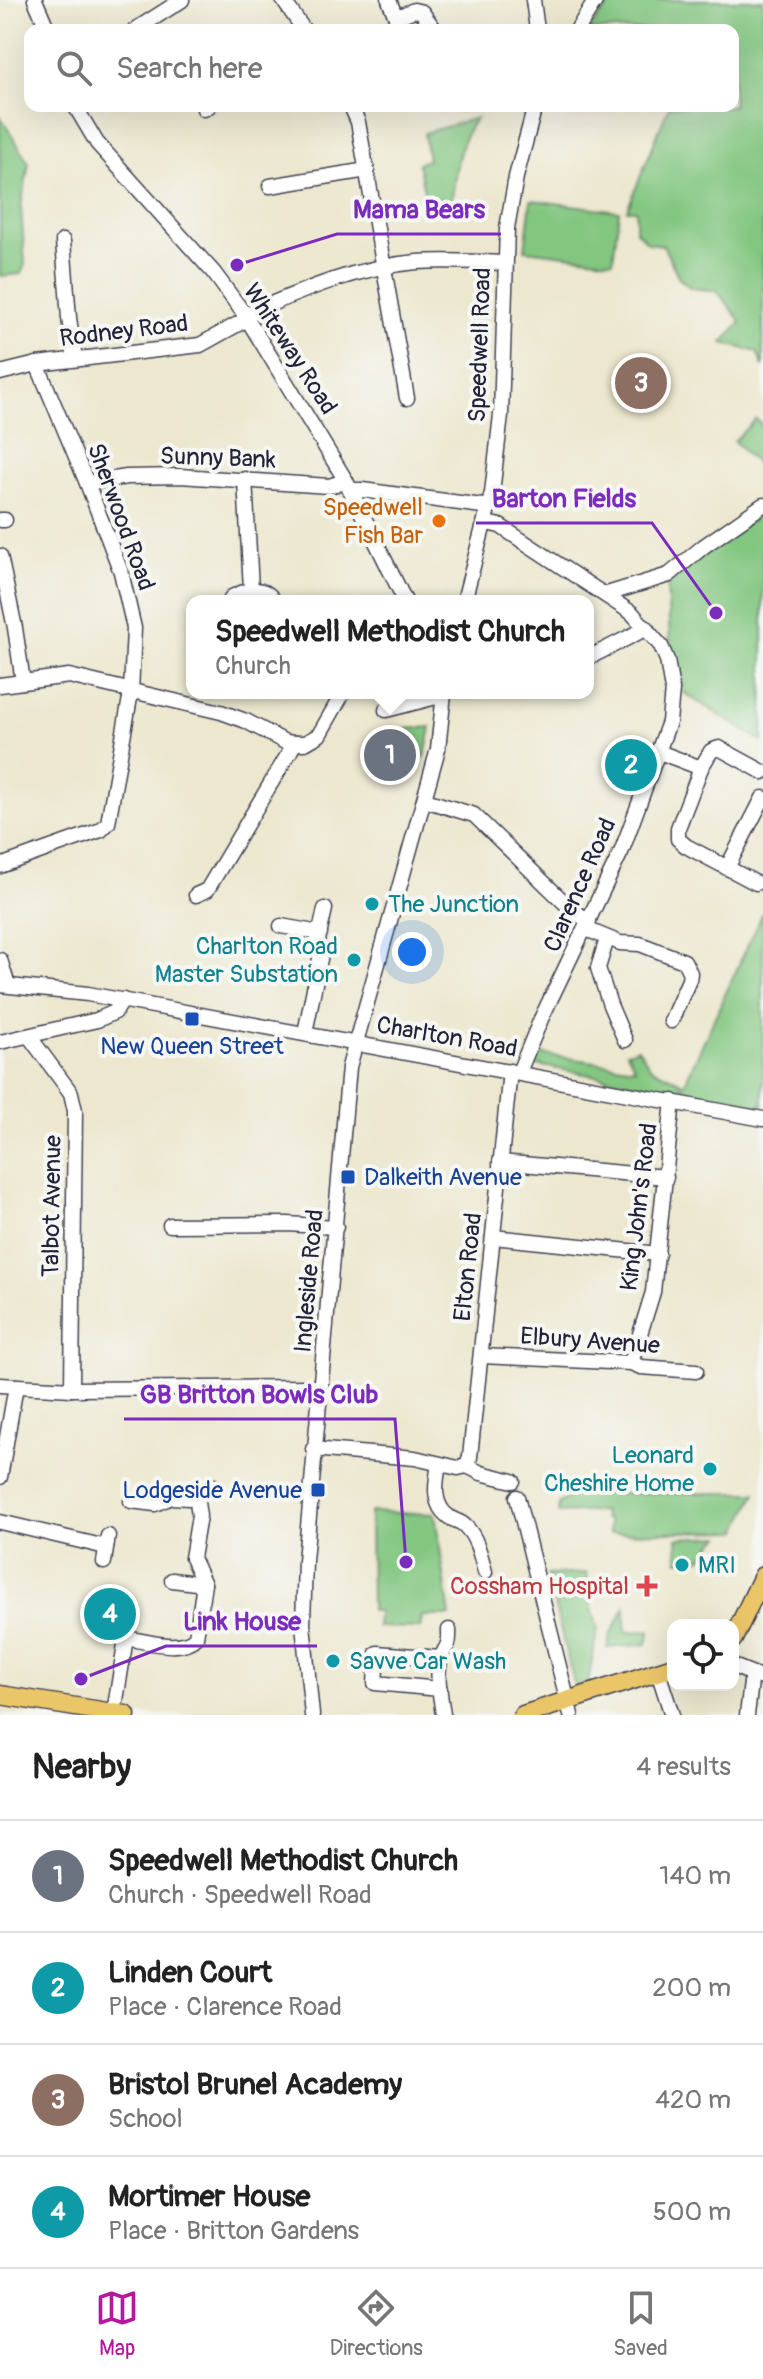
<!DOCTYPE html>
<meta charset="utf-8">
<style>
body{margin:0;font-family:Pangolin,sans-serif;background:#f2f2f2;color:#222}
.controls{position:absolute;right:24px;bottom:24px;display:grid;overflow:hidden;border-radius:16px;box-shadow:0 8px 32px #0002}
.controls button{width:72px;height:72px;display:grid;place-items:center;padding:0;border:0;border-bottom:2px solid #e0e0e0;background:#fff;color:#222;font:40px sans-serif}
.you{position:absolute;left:412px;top:952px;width:28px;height:28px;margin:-20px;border:6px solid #fff;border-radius:50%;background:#1a73e8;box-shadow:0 0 0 12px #1a73e833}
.badge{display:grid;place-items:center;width:52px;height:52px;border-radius:50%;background:#b5179e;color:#fff;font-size:26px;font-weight:700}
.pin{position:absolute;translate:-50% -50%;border:4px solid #fff;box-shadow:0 2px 8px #0006}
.popup{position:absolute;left:186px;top:595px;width:408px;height:104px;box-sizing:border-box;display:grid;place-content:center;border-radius:16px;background:#fff;filter:drop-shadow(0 2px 6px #0005);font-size:26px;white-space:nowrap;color:#767676}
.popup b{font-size:30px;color:#222}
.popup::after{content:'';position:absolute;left:50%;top:100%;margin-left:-16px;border:16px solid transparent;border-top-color:#fff}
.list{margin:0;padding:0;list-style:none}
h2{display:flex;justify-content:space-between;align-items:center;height:104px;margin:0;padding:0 32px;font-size:34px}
h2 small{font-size:26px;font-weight:400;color:#767676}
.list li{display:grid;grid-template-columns:52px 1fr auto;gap:24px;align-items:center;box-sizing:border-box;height:112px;padding:0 32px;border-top:2px solid #e0e0e0}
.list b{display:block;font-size:30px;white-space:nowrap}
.list p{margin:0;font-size:26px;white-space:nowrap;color:#767676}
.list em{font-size:26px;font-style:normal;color:#767676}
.icon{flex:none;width:44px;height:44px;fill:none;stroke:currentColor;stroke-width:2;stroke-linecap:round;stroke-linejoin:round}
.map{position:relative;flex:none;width:763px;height:1715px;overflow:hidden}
.search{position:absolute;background:#fff;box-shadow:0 8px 32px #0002;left:24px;right:24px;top:24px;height:88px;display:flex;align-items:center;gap:20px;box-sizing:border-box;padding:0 28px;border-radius:16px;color:#767676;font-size:30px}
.sheet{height:552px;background:#fff}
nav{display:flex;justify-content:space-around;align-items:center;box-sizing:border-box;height:112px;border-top:2px solid #e0e0e0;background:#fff;font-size:22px;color:#767676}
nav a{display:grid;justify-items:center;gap:4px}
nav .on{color:#b5179e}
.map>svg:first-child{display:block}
</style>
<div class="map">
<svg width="763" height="1715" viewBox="0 0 763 1715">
<rect width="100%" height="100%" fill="#f6f6f2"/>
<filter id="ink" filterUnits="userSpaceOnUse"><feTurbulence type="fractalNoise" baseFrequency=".0125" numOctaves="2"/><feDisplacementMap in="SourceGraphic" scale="16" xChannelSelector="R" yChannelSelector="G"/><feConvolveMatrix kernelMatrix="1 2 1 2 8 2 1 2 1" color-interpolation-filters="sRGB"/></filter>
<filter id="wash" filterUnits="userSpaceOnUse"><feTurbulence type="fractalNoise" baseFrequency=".006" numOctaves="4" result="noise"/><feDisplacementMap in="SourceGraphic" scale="32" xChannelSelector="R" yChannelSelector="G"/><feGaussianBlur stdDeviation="1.8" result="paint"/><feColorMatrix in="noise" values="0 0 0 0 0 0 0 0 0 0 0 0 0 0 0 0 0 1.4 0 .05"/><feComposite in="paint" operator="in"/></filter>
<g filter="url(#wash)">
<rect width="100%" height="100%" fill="#ece7ce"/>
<!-- green -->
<g fill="#82c680" stroke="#52745e" stroke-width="2">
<polygon points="613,0 763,0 763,367 757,352 723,343 741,322 717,291 691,288 679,278 663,245 648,243 636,231 636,210 627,210 669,106 733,106 733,30 588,30"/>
<polygon points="0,116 29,163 21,207 25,264 21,274 0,276"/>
<path d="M476 118C457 141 455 178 451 206L427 205 418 163 428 160 424 133Z"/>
<polygon points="531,200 619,211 613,261 525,250"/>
<polygon points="756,419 763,426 763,471 734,441"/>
<polygon points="763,512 763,742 684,693 670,644 667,582"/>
<polygon points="431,727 425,757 400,750 406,729"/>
<polygon points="763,912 763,1107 681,1091"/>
<polygon points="638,1048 651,1068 682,1082 678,1091 531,1064 536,1051 541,1054 635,1068 627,1052"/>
<polygon points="577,1493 756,1493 738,1531 609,1533 608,1519 604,1519 603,1511 558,1513 559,1503"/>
<polygon points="370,1512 435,1514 450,1616 422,1616 420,1628 377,1627 378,1611 371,1611"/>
<path d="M722 1536C699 1550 717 1561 678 1560L677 1538Z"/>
<polygon points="587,1573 590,1604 598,1628 588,1683 575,1687 547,1575"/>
<polygon points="625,1607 626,1632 650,1631 647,1644 608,1648 611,1634"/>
</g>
</g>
<g filter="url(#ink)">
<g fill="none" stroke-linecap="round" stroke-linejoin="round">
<!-- minor casing -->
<g stroke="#404051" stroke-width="17">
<g id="minor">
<polyline points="35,0 48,30"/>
<polyline points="283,0 304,30"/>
<polyline points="389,0 401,30"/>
<polyline points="533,0 537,30"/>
<polyline points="397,17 414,10 422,12 435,30"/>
<polyline points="135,30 182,0"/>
<polyline points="577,30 596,0"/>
<polyline points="75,106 97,143 214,273 245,315 346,481 405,601"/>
<polyline points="351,106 358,122 407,398"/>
<polyline points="204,109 209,106"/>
<polyline points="270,186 367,170"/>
<polyline points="63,241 69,318 75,359"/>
<path d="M245 315C301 291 356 267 417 262 446 260 475 262 505 263"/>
<polyline points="0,373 37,364 200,345 247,319"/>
<polyline points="245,479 251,589"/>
<polyline points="87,483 127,477 180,476 329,486 346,481"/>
<polyline points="350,490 362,490 490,507"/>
<polyline points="0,520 5,520"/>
<polyline points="491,524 500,526 632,613 661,646 667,660 672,690 669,722 622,850 541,1019 519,1072"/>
<polyline points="0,556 15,628 23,682"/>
<polyline points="607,594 669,575 704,546 763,505"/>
<path d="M230 601 232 597C247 589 264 585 274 601"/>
<polyline points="464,601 492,493 501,415 507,228 516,177 535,106"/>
<polyline points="588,658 647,628"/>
<polyline points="0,685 69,676 221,712 246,721 285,742 295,743 305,743 319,735 343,693"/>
<polyline points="386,710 444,695"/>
<polyline points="659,752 701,768 711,751 719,748 763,772"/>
<polyline points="701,768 678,828 678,839 686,846 756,883"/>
<polyline points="425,800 474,815 568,906 589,922"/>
<polyline points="0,866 101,830 108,823 131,692 134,628 121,572 87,483 37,364"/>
<polyline points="727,868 763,798"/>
<polyline points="196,895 207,890 295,743"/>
<polyline points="281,926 320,933"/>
<polyline points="586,929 620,943 640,944 684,961 690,973 689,980 671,1021"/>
<polyline points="607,939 598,968 610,1005 625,1040"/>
<polyline points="0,960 8,985"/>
<polyline points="0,985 88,994 763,1119"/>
<polyline points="305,1033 321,954 318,940 325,909"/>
<polyline points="29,1036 71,1093 75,1111 72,1389"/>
<polyline points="0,1042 97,1020 115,1012 123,1000"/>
<polyline points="500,1162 666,1177"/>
<polyline points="170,1225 287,1224 336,1227"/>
<polyline points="493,1237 658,1254"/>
<polyline points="481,1356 631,1363 641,1367 696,1371"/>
<polyline points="631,1363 653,1292 673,1101"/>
<polyline points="0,1385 72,1389 322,1387"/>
<polyline points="313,1449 415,1458 458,1468 467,1466"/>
<path d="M439 1464C436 1482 431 1504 449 1517 454 1521 461 1521 465 1526 477 1537 481 1557 485 1572"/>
<polyline points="467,1466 470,1457 510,1071"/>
<polyline points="467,1466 481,1473 513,1481"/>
<polyline points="0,1477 16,1386"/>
<polyline points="517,1497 571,1715"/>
<polyline points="131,1501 155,1504 171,1497 189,1498 214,1486"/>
<polyline points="0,1522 106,1547"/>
<polyline points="104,1562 108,1536"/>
<polyline points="172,1580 204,1584"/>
<polyline points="733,1666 763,1678"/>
<polyline points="658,1672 672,1715"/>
<polyline points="440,1689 375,1683 377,1653 440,1658"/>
<path d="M114 1713 126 1638C146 1641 181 1653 196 1637L204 1584 192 1558 199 1516 196 1496"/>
<polyline points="312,1715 303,1624 305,1561 349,1067 438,749 444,693"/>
<path d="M443 1715C441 1698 436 1678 440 1661 444 1646 450 1650 449 1630"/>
<polyline points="747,1715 752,1674"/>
</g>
</g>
<!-- major casing -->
<g stroke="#404051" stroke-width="21">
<g id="major">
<polyline points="733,1639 763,1576"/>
<polyline points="0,1695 126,1715"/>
<polyline points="523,1715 673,1667"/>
</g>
</g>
<!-- minor -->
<use href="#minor" stroke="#fff" stroke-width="14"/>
<!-- major -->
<use href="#major" stroke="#ebc669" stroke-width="18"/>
</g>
</g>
<!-- markers -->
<circle fill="#e8710a" stroke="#f6f6f2" stroke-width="3" cx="439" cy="521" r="8"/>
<g fill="#0f9aa8" stroke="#f6f6f2" stroke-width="3">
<circle cx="372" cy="904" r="8"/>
<circle cx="354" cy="960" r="8"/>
<circle cx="710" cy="1469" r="8"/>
<circle cx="682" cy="1565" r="8"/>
<circle cx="333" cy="1661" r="8"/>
</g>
<g fill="#1a4fb4" stroke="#f6f6f2" stroke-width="3">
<rect x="184" y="1011" width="16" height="16" rx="4"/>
<rect x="340" y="1169" width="16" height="16" rx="4"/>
<rect x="310" y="1482" width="16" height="16" rx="4"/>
</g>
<path fill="#e0444e" stroke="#f6f6f2" stroke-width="3" d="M643 1574h8v8h8v8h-8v8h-8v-8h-8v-8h8z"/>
<g text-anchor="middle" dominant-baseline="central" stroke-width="8" stroke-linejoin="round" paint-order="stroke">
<!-- street labels -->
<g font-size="24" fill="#22223b" stroke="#f6f6f2">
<text transform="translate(124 331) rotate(-7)">Rodney Road</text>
<text transform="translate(480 345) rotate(-88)">Speedwell Road</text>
<text transform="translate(290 349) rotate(57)">Whiteway Road</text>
<text transform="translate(218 458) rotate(2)">Sunny Bank</text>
<text transform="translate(121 517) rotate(70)">Sherwood Road</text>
<text transform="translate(580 885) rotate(-66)">Clarence Road</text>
<text transform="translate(447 1037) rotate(10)">Charlton Road</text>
<text transform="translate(52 1206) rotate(-89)">Talbot Avenue</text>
<text transform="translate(639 1207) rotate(-83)">King John's Road</text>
<text transform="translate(468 1267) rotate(-84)">Elton Road</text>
<text transform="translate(309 1281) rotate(-85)">Ingleside Road</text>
<text transform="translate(590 1341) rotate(4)">Elbury Avenue</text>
</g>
<!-- food labels -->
<g font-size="24" fill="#c56008" stroke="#f6f6f2" text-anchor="end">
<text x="423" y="507">Speedwell<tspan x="423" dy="28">Fish Bar</tspan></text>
</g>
<!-- culture labels -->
<g font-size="24" fill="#0d838f" stroke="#f6f6f2" text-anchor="start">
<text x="388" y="904">The Junction</text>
<text x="338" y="946" text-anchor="end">Charlton Road<tspan x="338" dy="28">Master Substation</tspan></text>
<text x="694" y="1455" text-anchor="end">Leonard<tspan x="694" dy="28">Cheshire Home</tspan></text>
<text x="698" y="1565">MRI</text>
<text x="349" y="1661">Savve Car Wash</text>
</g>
<!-- transit labels -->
<g font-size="24" fill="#164399" stroke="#f6f6f2">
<text x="192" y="1046">New Queen Street</text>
<text x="364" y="1177" text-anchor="start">Dalkeith Avenue</text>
<text x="302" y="1490" text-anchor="end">Lodgeside Avenue</text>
</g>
<!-- health labels -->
<g font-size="24" fill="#be3a42" stroke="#f6f6f2" text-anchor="end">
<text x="629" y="1586">Cossham Hospital</text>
</g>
</g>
<!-- callouts -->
<path fill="none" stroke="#7b2cbf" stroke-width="3" d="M237 265L337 234H501M716 613L652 523H476M406 1562L395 1419H124M81 1679L166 1646H317"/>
<g fill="#7b2cbf" stroke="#f6f6f2" stroke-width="3">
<circle cx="237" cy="265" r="8"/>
<circle cx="716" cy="613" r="8"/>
<circle cx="406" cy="1562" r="8"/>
<circle cx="81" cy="1679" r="8"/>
</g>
<g font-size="26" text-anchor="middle" font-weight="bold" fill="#7b2cbf" stroke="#f6f6f2" stroke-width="8" stroke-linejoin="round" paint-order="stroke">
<text x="419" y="218">Mama Bears</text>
<text x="564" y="507">Barton Fields</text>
<text x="259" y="1403">GB Britton Bowls Club</text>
<text x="242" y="1630">Link House</text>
</g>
</svg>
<div class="controls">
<button><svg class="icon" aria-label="locate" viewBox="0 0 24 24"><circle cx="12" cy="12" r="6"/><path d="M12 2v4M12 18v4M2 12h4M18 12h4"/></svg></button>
</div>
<div class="you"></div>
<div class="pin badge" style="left:390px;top:755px;background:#6b7280">1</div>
<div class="popup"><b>Speedwell Methodist Church</b>Church</div>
<div class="pin badge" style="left:631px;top:765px;background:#0f9aa8">2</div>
<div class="pin badge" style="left:641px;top:383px;background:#8d6e63">3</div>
<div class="pin badge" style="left:110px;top:1614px;background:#0f9aa8">4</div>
<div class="search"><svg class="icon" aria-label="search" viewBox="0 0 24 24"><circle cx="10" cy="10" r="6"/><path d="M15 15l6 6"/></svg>Search here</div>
</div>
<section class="sheet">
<h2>Nearby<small>4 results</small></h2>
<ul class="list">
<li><span class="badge" style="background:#6b7280">1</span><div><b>Speedwell Methodist Church</b><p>Church · Speedwell Road</p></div><em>140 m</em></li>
<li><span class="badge" style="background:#0f9aa8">2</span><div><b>Linden Court</b><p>Place · Clarence Road</p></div><em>200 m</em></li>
<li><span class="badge" style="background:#8d6e63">3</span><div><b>Bristol Brunel Academy</b><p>School</p></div><em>420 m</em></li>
<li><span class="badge" style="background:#0f9aa8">4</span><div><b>Mortimer House</b><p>Place · Britton Gardens</p></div><em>500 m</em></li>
</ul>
</section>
<nav>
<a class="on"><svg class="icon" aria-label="map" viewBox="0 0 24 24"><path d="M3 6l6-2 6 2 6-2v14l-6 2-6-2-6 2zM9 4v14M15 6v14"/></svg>Map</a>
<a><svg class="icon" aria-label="directions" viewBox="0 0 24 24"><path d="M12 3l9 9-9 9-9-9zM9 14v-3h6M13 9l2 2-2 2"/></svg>Directions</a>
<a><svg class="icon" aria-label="saved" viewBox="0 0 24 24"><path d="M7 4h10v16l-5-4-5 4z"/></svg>Saved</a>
</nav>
